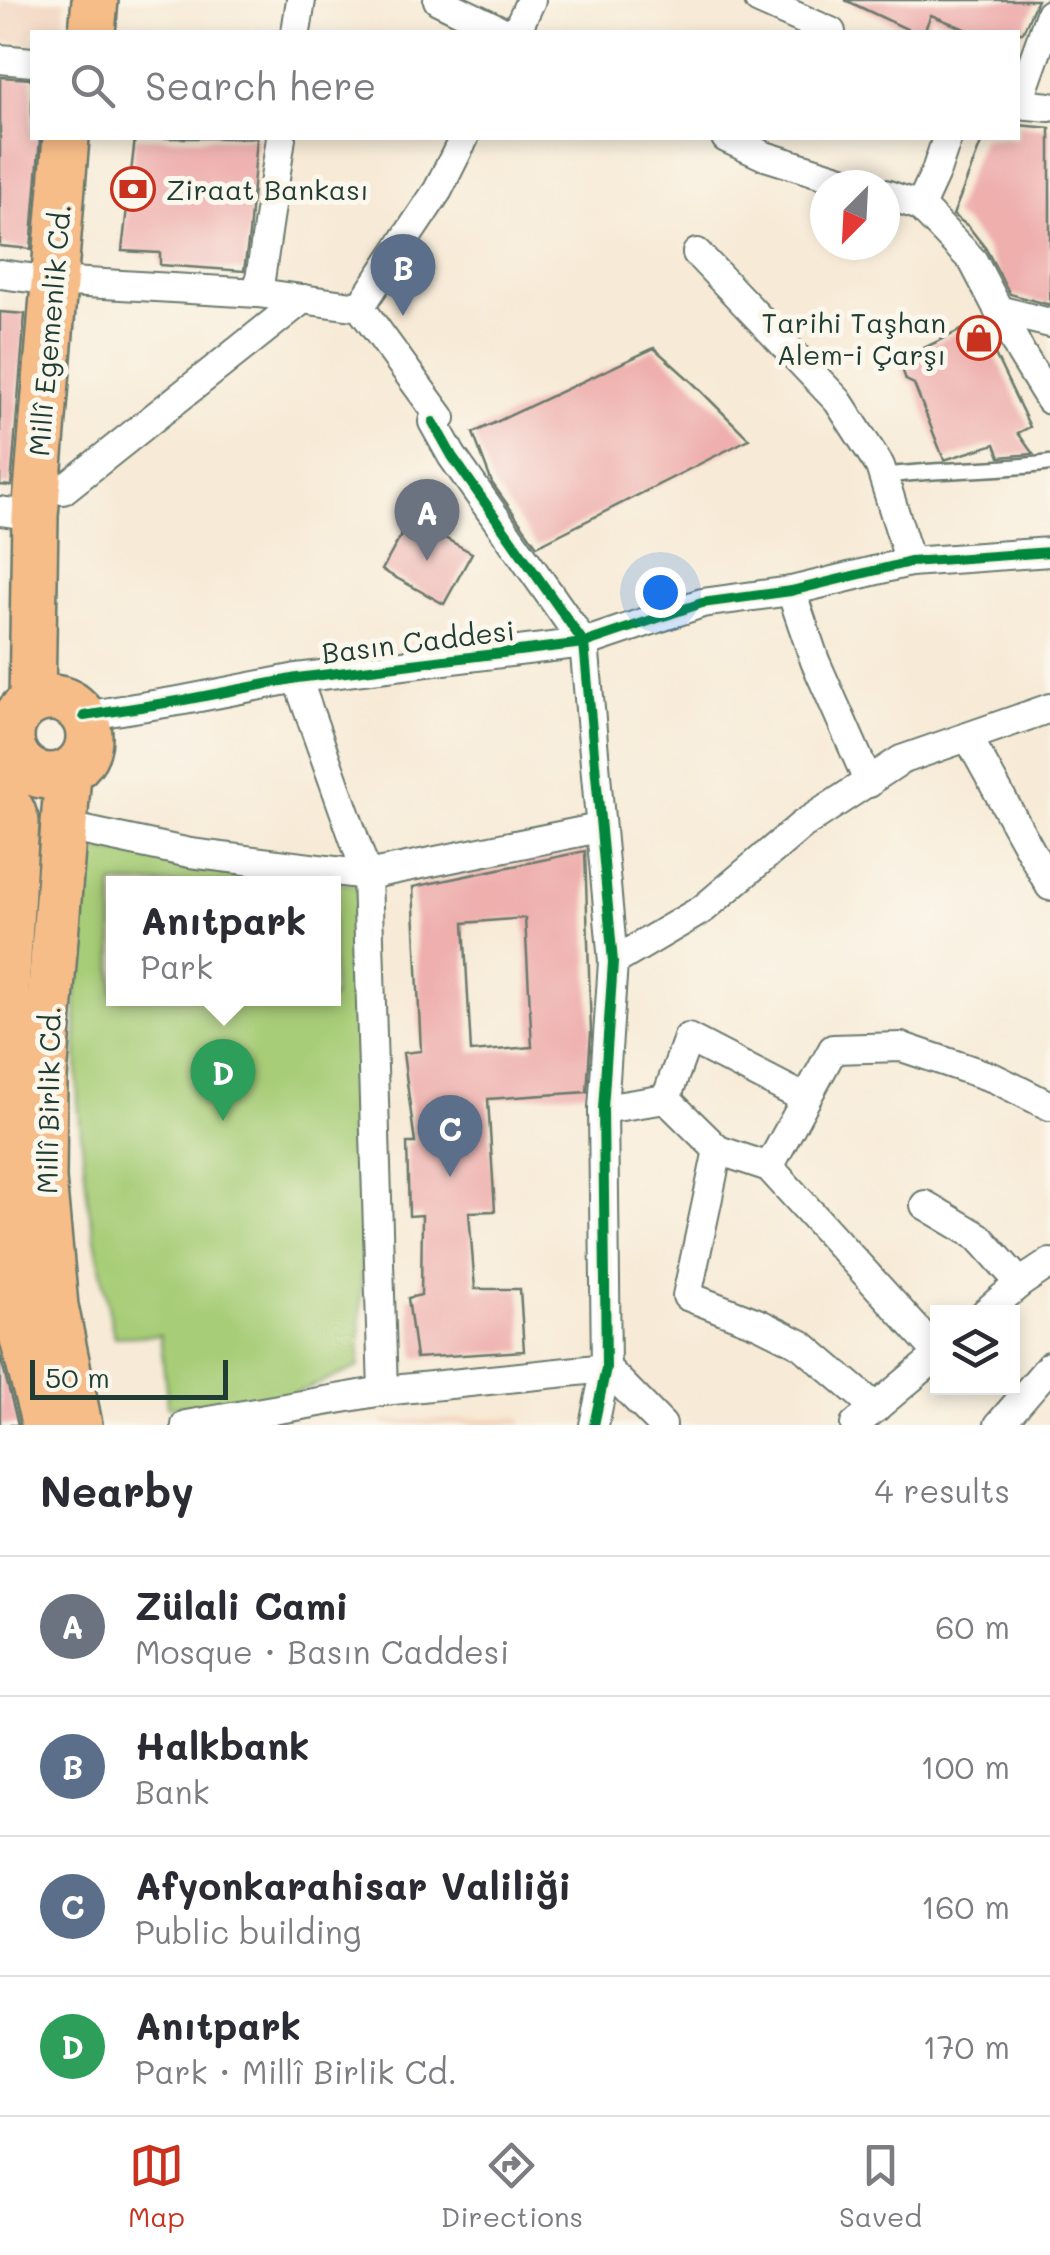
<!DOCTYPE html>
<meta charset="utf-8">
<style>
body{margin:0;font-family:Mali,sans-serif;background:#f7f7f7;color:#2b2b33}
.controls{position:absolute;right:30px;bottom:30px;display:grid;overflow:hidden;border-radius:0px;box-shadow:0 5px 15px #0003}
.controls button{width:90px;height:90px;display:grid;place-items:center;padding:0;border:0;border-bottom:2px solid #e1e1e2;background:#fff;color:#2b2b33;font:50px sans-serif}
.compass{position:absolute;left:810px;top:170px;width:90px;height:90px;border-radius:50%;background:#fff;box-shadow:0 5px 15px #0003;rotate:204deg}
.scale{position:absolute;left:30px;bottom:25px;width:198px;box-sizing:border-box;padding-left:10px;border:5px solid #1f3d34;border-top:0;font-size:28px;line-height:35px;white-space:nowrap;color:#1f3d34;-webkit-text-stroke:8px #fbf7ec;paint-order:stroke}
.you{position:absolute;left:660px;top:592px;width:35px;height:35px;margin:-25px;border:8px solid #fff;border-radius:50%;background:#1a73e8;box-shadow:0 0 0 15px #1a73e833}
.badge{display:grid;place-items:center;width:65px;height:65px;border-radius:50%;background:#c8321e;color:#fff;font-size:32px;font-weight:700}
.pin{position:absolute;translate:-50% -82px;filter:drop-shadow(0 2px 5px #0008)}
.pin::after{content:'';position:absolute;top:52px;width:35px;height:30px;background:inherit;clip-path:polygon(0 0,100% 0,50% 100%)}
.popup{position:absolute;left:106px;top:876px;width:235px;height:130px;box-sizing:border-box;display:grid;place-content:center;border-radius:0px;background:#fff;filter:drop-shadow(0 2px 8px #0005);font-size:32px;white-space:nowrap;color:#7c7c81}
.popup b{font-size:38px;color:#2b2b33}
.popup::after{content:'';position:absolute;left:50%;top:100%;margin-left:-20px;border:20px solid transparent;border-top-color:#fff}
.list{margin:0;padding:0;list-style:none}
h2{display:flex;justify-content:space-between;align-items:center;height:130px;margin:0;padding:0 40px;font-size:42px}
h2 small{font-size:32px;font-weight:400;color:#7c7c81}
.list li{display:grid;grid-template-columns:65px 1fr auto;gap:30px;align-items:center;box-sizing:border-box;height:140px;padding:0 40px;border-top:2px solid #e1e1e2}
.list b{display:block;font-size:38px;white-space:nowrap}
.list p{margin:0;font-size:32px;white-space:nowrap;color:#7c7c81}
.list em{font-size:32px;font-style:normal;color:#7c7c81}
.icon{flex:none;width:55px;height:55px;fill:none;stroke:currentColor;stroke-width:2;stroke-linecap:round;stroke-linejoin:round}
.map{position:relative;flex:none;width:1050px;height:1425px;overflow:hidden}
.search{position:absolute;background:#fff;box-shadow:0 5px 15px #0003;left:30px;right:30px;top:30px;height:110px;display:flex;align-items:center;gap:25px;box-sizing:border-box;padding:0 35px;border-radius:0px;color:#7c7c81;font-size:38px}
.sheet{height:690px;background:#fff}
nav{display:flex;justify-content:space-around;align-items:center;box-sizing:border-box;height:140px;border-top:2px solid #e1e1e2;background:#fff;font-size:28px;color:#7c7c81}
nav a{display:grid;justify-items:center;gap:5px}
nav .on{color:#c8321e}
.map>svg:first-child{display:block}
</style>
<div class="map">
<svg width="1050" height="1425" viewBox="0 0 1050 1425">
<rect width="100%" height="100%" fill="#fbf7ec"/>
<filter id="ink" filterUnits="userSpaceOnUse"><feTurbulence type="fractalNoise" baseFrequency=".01" numOctaves="2"/><feDisplacementMap in="SourceGraphic" scale="20" xChannelSelector="R" yChannelSelector="G"/><feConvolveMatrix kernelMatrix="1 2 1 2 8 2 1 2 1" color-interpolation-filters="sRGB"/></filter>
<filter id="wash" filterUnits="userSpaceOnUse"><feTurbulence type="fractalNoise" baseFrequency=".0048" numOctaves="4" result="noise"/><feDisplacementMap in="SourceGraphic" scale="40" xChannelSelector="R" yChannelSelector="G"/><feGaussianBlur stdDeviation="2.25" result="paint"/><feColorMatrix in="noise" values="0 0 0 0 0 0 0 0 0 0 0 0 0 0 0 0 0 1.4 0 .05"/><feComposite in="paint" operator="in"/></filter>
<g filter="url(#wash)">
<rect width="100%" height="100%" fill="#f7ead6"/>
<!-- built -->
<g fill="#f2d4be">
<polygon points="0,0 65,0 63,32 32,32 32,45 0,41"/>
<polygon points="521,1417 522,1425 384,1425 383,1421"/>
</g>
<!-- green -->
<path fill="#a8cd78" stroke="#648556" stroke-width="2.5" fill-rule="evenodd" d="M78 849 122 852 358 885 366 1140 359 1367 286 1397 168 1407 160 1335 114 1337 88 1203 78 1103 73 865ZM113 884H333V998H113Z"/>
<g id="blocks">
<!-- building -->
<g fill="#eeafad" fill-rule="evenodd">
<polygon points="845,0 1037,0 1023,32 972,32 931,15 924,32 913,32"/>
<polygon points="0,77 32,79 32,138 40,138 31,249 0,246"/>
<polygon points="1018,125 1050,128 1050,305 1010,294 986,249 968,226 953,215 983,138 1018,138"/>
<polygon points="135,138 257,138 249,235 244,271 160,265 160,253 122,251"/>
<polygon points="0,312 25,314 11,486 0,485"/>
<polygon points="984,319 996,343 993,350 1030,427 1018,433 1033,454 1000,457 995,444 944,460 914,384 906,380 899,360"/>
<polygon points="654,348 693,383 749,439 537,546 492,483 473,433"/>
<polygon points="410,519 472,553 444,604 382,570"/>
<path d="M585 851 591 1032 587 1092 488 1099 495 1211 469 1212 475 1289H520L524 1351 416 1358 408 1298 421 1295 422 1215 409 1216 407 1143H415L403 1053 421 1051 413 887ZM525 918 532 1047 471 1052 464 923Z"/>
<polygon points="0,1355 18,1425 0,1425"/>
</g>
</g>
</g>
<g filter="url(#ink)">
<use href="#blocks" fill-opacity="0" stroke="#6b7a6d" stroke-width="2.5"/>
<g fill="none" stroke-linecap="round" stroke-linejoin="round">
<!-- lane casing -->
<g stroke="#6b7a6d" stroke-width="19">
<path id="lane" d="M883 476C939 469 994 471 1050 463"/>
</g>
<!-- street casing -->
<g stroke="#6b7a6d" stroke-width="32">
<g id="street">
<polyline points="438,0 504,32"/>
<polyline points="759,0 831,32"/>
<polyline points="296,32 301,0"/>
<polyline points="516,32 531,0"/>
<polyline points="0,59 32,62"/>
<polyline points="1018,104 1050,14"/>
<polyline points="1018,104 1050,107"/>
<polyline points="726,138 765,156 858,185"/>
<polyline points="885,194 920,206 973,261 1021,353 1050,400"/>
<polyline points="920,206 936,171 947,138"/>
<polyline points="697,253 838,401 880,466 910,562"/>
<polyline points="0,274 52,281"/>
<polyline points="70,282 258,293 360,307 441,418"/>
<polyline points="258,293 281,138"/>
<polyline points="360,307 438,190 464,138"/>
<polyline points="998,310 1050,323"/>
<polyline points="433,422 452,456 584,643 613,962 603,1109 606,1368 594,1425"/>
<polyline points="63,490 303,299"/>
<polyline points="0,511 35,516"/>
<polyline points="791,591 815,661 869,783"/>
<polyline points="297,678 367,875 383,1391"/>
<polyline points="84,716 184,700 297,678 584,643 702,603 791,591 910,562 1050,552"/>
<polyline points="968,737 1050,886"/>
<polyline points="62,826 190,853 367,875 599,828"/>
<polyline points="613,962 703,909 802,825 901,760 1050,708"/>
<polyline points="666,1099 688,1038 806,1099"/>
<polyline points="603,1109 666,1099 718,1150 769,1167 938,1353"/>
<polyline points="718,1150 687,1296 760,1324 802,1345 876,1408"/>
<polyline points="769,1167 833,1049 902,1047 994,1078 1050,1106"/>
<polyline points="925,1205 979,1237 1020,1283"/>
<polyline points="986,1312 1020,1283 1050,1263"/>
<polyline points="186,1425 383,1391 606,1368 662,1425"/>
<polyline points="855,1425 938,1355"/>
<polyline points="999,1425 1050,1366"/>
</g>
</g>
<!-- primary casing -->
<g stroke="#6b7a6d" stroke-width="50">
<g id="primary">
<polyline points="92,32 95,0"/>
<circle cx="50" cy="737" r="39"/>
<polyline points="32,702 35,516 66,138"/>
<polyline points="68,773 44,1078 43,1179 55,1306 79,1425"/>
<polyline points="0,795 12,811 16,822 5,1008 11,1193 12,1296 45,1425"/>
</g>
</g>
<!-- lane -->
<use href="#lane" stroke="#fff" stroke-width="14"/>
<!-- street -->
<use href="#street" stroke="#fff" stroke-width="28"/>
<!-- primary -->
<use href="#primary" stroke="#f7bd88" stroke-width="45"/>
<!-- cycleway casing -->
<g stroke="#fbf7ec" stroke-width="16">
<g id="cycleway">
<polyline points="433,422 452,456 584,643 613,962 603,1109 606,1368 594,1425"/>
<polyline points="84,716 184,700 297,678 584,643 702,603 791,591 910,562 1050,552"/>
</g>
</g>
<!-- cycleway -->
<use href="#cycleway" stroke="#00873e" stroke-width="10"/>
</g>
</g>
<!-- icons -->
<defs>
<g id="bank-ring" transform="scale(2.25)"><circle r="9.5" fill="#fbf7ec" stroke="#c8321e" stroke-width="1.5"/><path d="M-6-4H6V4H-6ZM0-2.3a2.3 2.3 0 1 0 0 4.6a2.3 2.3 0 1 0 0-4.6Z" fill="#c8321e"/></g>
<g id="shop-ring" transform="scale(2.25)"><circle r="9.5" fill="#fbf7ec" stroke="#c8321e" stroke-width="1.5"/><path d="M-5-2.5h2.3a2.7 3.5 0 0 1 5.4 0H5L5.5 6h-11ZM-1.5-2.5h3a1.5 2.3 0 0 0-3 0Z" fill="#c8321e"/></g>
</defs>
<g fill-rule="evenodd">
<use href="#bank-ring" x="133" y="189"/>
<use href="#shop-ring" x="979" y="338"/>
</g>
<g text-anchor="middle" dominant-baseline="central" stroke-width="10" stroke-linejoin="round" paint-order="stroke">
<!-- poi labels -->
<g font-size="28" fill="#1f3d34" stroke="#fbf7ec" text-anchor="start">
<text x="166" y="189">Ziraat Bankası</text>
<text x="946" y="322" text-anchor="end">Tarihi Taşhan<tspan x="946" dy="32">Alem-i Çarşı</tspan></text>
</g>
<!-- street labels -->
<g font-size="28" fill="#1f3d34" stroke="#fbf7ec">
<text transform="translate(49 330) rotate(-85)">Millî Egemenlik Cd.</text>
<text transform="translate(418 641) rotate(-7)">Basın Caddesi</text>
<text transform="translate(48 1100) rotate(-89)">Millî Birlik Cd.</text>
</g>
</g>
</svg>
<div class="controls">
<button><svg class="icon" aria-label="layers" viewBox="0 0 24 24"><path d="M12 4l9 5-9 5-9-5zM3 14l9 5 9-5"/></svg></button>
</div>
<svg class="compass" viewBox="-18 -18 36 36"><path d="M0-13l5 13h-10z" fill="#e53935"/><path d="M0 13l5-13h-10z" fill="#7c7c81"/></svg>
<div class="scale">50 m</div>
<div class="you"></div>
<div class="pin badge" style="left:427px;top:561px;background:#6b7280">A</div>
<div class="pin badge" style="left:403px;top:316px;background:#5c6f8a">B</div>
<div class="pin badge" style="left:450px;top:1177px;background:#5c6f8a">C</div>
<div class="pin badge" style="left:223px;top:1121px;background:#2e9e5b">D</div>
<div class="popup"><b>Anıtpark</b>Park</div>
<div class="search"><svg class="icon" aria-label="search" viewBox="0 0 24 24"><circle cx="10" cy="10" r="6"/><path d="M15 15l6 6"/></svg>Search here</div>
</div>
<section class="sheet">
<h2>Nearby<small>4 results</small></h2>
<ul class="list">
<li><span class="badge" style="background:#6b7280">A</span><div><b>Zülali Cami</b><p>Mosque · Basın Caddesi</p></div><em>60 m</em></li>
<li><span class="badge" style="background:#5c6f8a">B</span><div><b>Halkbank</b><p>Bank</p></div><em>100 m</em></li>
<li><span class="badge" style="background:#5c6f8a">C</span><div><b>Afyonkarahisar Valiliği</b><p>Public building</p></div><em>160 m</em></li>
<li><span class="badge" style="background:#2e9e5b">D</span><div><b>Anıtpark</b><p>Park · Millî Birlik Cd.</p></div><em>170 m</em></li>
</ul>
</section>
<nav>
<a class="on"><svg class="icon" aria-label="map" viewBox="0 0 24 24"><path d="M3 6l6-2 6 2 6-2v14l-6 2-6-2-6 2zM9 4v14M15 6v14"/></svg>Map</a>
<a><svg class="icon" aria-label="directions" viewBox="0 0 24 24"><path d="M12 3l9 9-9 9-9-9zM9 14v-3h6M13 9l2 2-2 2"/></svg>Directions</a>
<a><svg class="icon" aria-label="saved" viewBox="0 0 24 24"><path d="M7 4h10v16l-5-4-5 4z"/></svg>Saved</a>
</nav>
